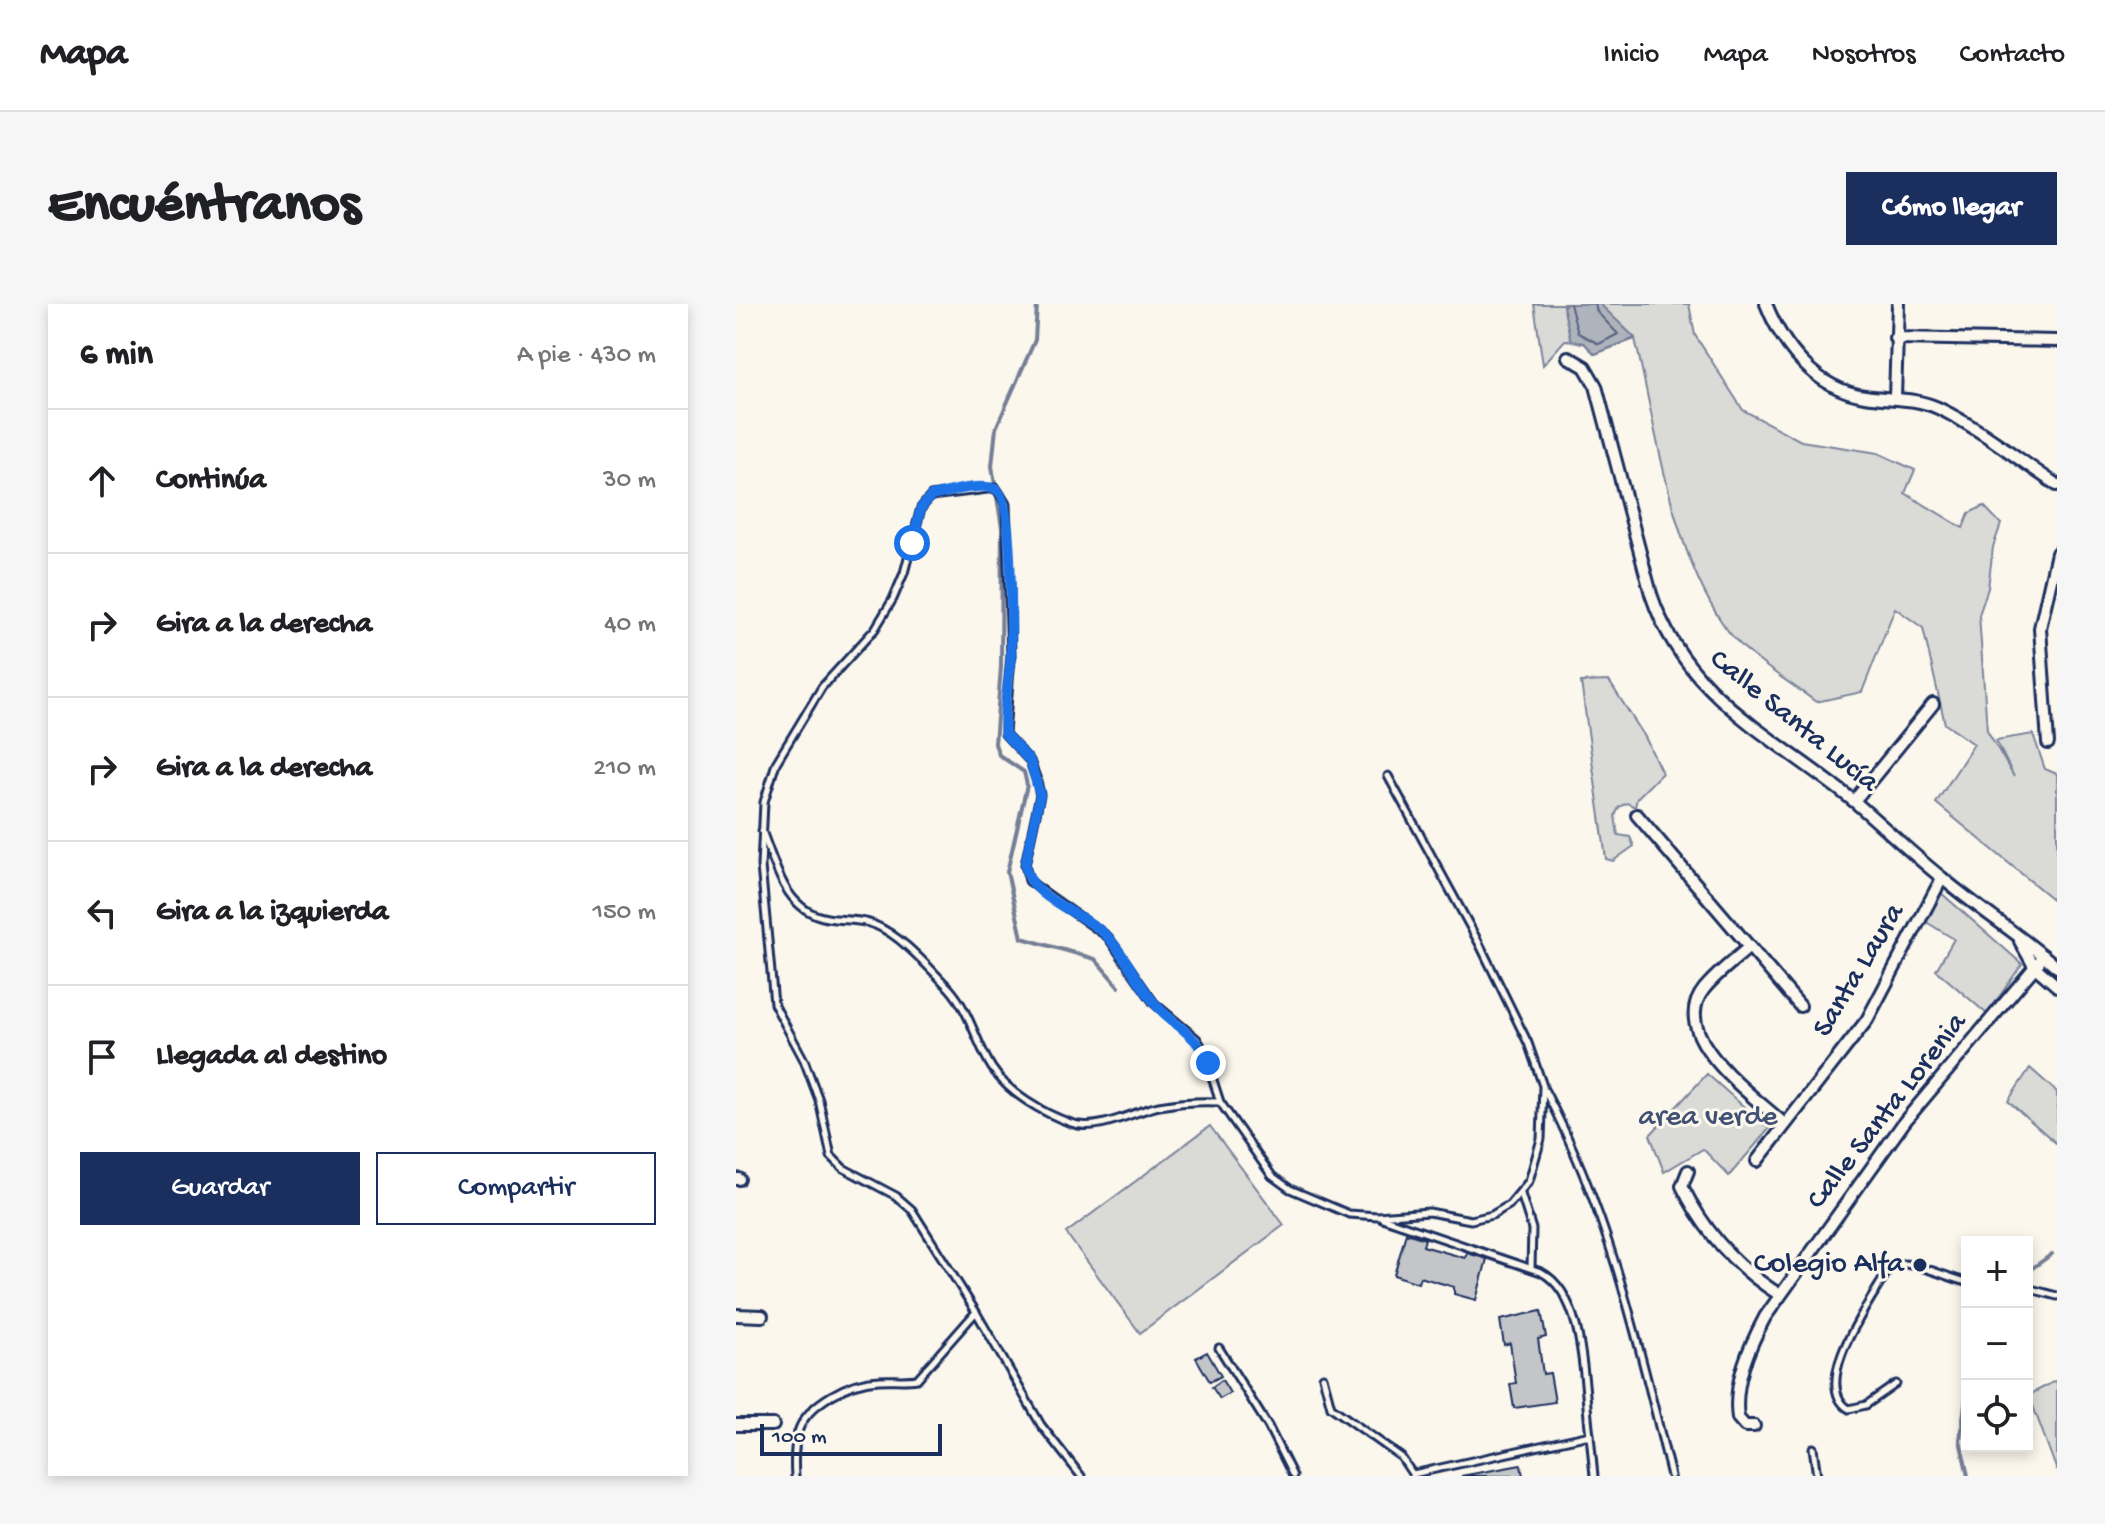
<!DOCTYPE html>
<html lang="es">
<meta charset="utf-8">
<style>
body{margin:0;font-family:"Gochi Hand",sans-serif;background:#f6f6f6;color:#202124}
.controls{position:absolute;right:24px;bottom:24px;display:grid;overflow:hidden;border-radius:0px;box-shadow:0 4px 12px #0003}
.controls button{width:72px;height:72px;display:grid;place-items:center;padding:0;border:0;border-bottom:2px solid #e0e0e0;background:#fff;color:#202124;font:40px sans-serif}
.scale{position:absolute;left:24px;bottom:20px;width:182px;box-sizing:border-box;padding-left:8px;border:4px solid #1b2f5e;border-top:0;font-size:22px;line-height:28px;white-space:nowrap;color:#1b2f5e;-webkit-text-stroke:6px #fbf7ec;paint-order:stroke}
.stop{position:absolute;width:24px;height:24px;margin:-18px;border:6px solid #1a73e8;border-radius:50%;background:#fff}
.stop.end{background:#1a73e8;border-color:#fff;box-shadow:0 2px 8px #0008}
.list{margin:0;padding:0;list-style:none}
h2{display:flex;justify-content:space-between;align-items:center;height:104px;margin:0;padding:0 32px;font-size:34px}
h2 small{font-size:26px;font-weight:400;color:#757577}
.list li{display:grid;grid-template-columns:52px 1fr auto;gap:24px;align-items:center;box-sizing:border-box;height:144px;padding:0 32px;border-top:2px solid #e0e0e0}
.list b{display:block;font-size:30px;white-space:nowrap}
.list em{font-size:26px;font-style:normal;color:#757577}
.actions{display:flex;gap:16px;padding:24px 32px}
.actions a{flex:1;padding:18px 0;border:2px solid #1b2f5e;border-radius:0px;text-align:center;font-size:28px;color:#1b2f5e}
.actions .main{background:#1b2f5e;color:#fff}
.icon{flex:none;width:44px;height:44px;fill:none;stroke:currentColor;stroke-width:2;stroke-linecap:round;stroke-linejoin:round}
.map{position:relative;flex:none;width:1321px;height:1172px;overflow:hidden;border-radius:0px}
header{display:flex;align-items:center;gap:48px;box-sizing:border-box;height:112px;padding:0 40px;background:#fff;border-bottom:2px solid #e0e0e0}
header strong{font-size:38px}
nav{display:flex;gap:44px;margin-inline-start:auto;font-size:28px}
.intro{display:flex;align-items:center;justify-content:space-between;box-sizing:border-box;height:192px;padding:0 48px}
h1{margin:0;font-size:56px}
.button{padding:20px 36px;border-radius:0px;background:#1b2f5e;color:#fff;font-size:28px;font-weight:700}
main{display:flex;gap:48px;padding:0 48px}
aside{flex:1;background:#fff;border-radius:0px;box-shadow:0 4px 12px #0003}
.map>svg:first-child{display:block}
</style>
<header>
<strong>Mapa</strong>
<nav><a>Inicio</a><a>Mapa</a><a>Nosotros</a><a>Contacto</a></nav>
</header>
<div class="intro"><h1>Encuéntranos</h1><a class="button">Cómo llegar</a></div>
<main>
<aside>
<h2>6 min<small>A pie · 430 m</small></h2>
<ul class="list">
<li><svg class="icon" aria-label="ahead" viewBox="0 0 24 24"><path d="M12 20V5M6 11l6-6 6 6"/></svg><div><b>Continúa</b></div><em>30 m</em></li>
<li><svg class="icon" aria-label="right" viewBox="0 0 24 24"><path d="M7 20v-9h11M14 6l5 5-5 5"/></svg><div><b>Gira a la derecha</b></div><em>40 m</em></li>
<li><svg class="icon" aria-label="right" viewBox="0 0 24 24"><path d="M7 20v-9h11M14 6l5 5-5 5"/></svg><div><b>Gira a la derecha</b></div><em>210 m</em></li>
<li><svg class="icon" aria-label="left" viewBox="0 0 24 24"><path d="M17 20v-9H6M10 6l-5 5 5 5"/></svg><div><b>Gira a la izquierda</b></div><em>150 m</em></li>
<li><svg class="icon" aria-label="arrive" viewBox="0 0 24 24"><path d="M6 21V4h12l-3 4 3 4H6"/></svg><div><b>Llegada al destino</b></div></li>
</ul>
<div class="actions"><a class="main">Guardar</a><a>Compartir</a></div>
</aside>
<div class="map">
<svg width="1321" height="1172" viewBox="0 0 1321 1172">
<rect width="100%" height="100%" fill="#fbf7ec"/>
<filter id="ink" filterUnits="userSpaceOnUse"><feTurbulence type="fractalNoise" baseFrequency=".0125" numOctaves="2"/><feDisplacementMap in="SourceGraphic" scale="16" xChannelSelector="R" yChannelSelector="G"/><feConvolveMatrix kernelMatrix="1 2 1 2 8 2 1 2 1" color-interpolation-filters="sRGB"/></filter>
<g filter="url(#ink)">
<!-- green -->
<g fill="#dadad7" stroke="#7a849a" stroke-width="2">
<path d="M798 0H953L959 31 1007 106 1065 137 1142 149 1179 166 1169 189 1227 224 1233 209 1248 202 1265 220 1257 243 1252 284 1243 311 1251 426 1278 473 1260 436 1297 430 1309 465 1321 470V599L1200 499 1238 440 1209 420 1187 324 1159 304 1126 388 1080 398C1050 375 1008 352 987 320 934 242 921 126 899 35L859 50 848 39 829 36 807 61Z"/>
<polygon points="873,377 909,433 926,469 901,494 899,503 891,499 883,503 879,512 882,531 894,533 898,542 877,557 870,555 845,378"/>
<polygon points="1204,588 1286,660 1251,710 1200,666 1218,635 1187,616"/>
<polygon points="1294,764 1321,788 1321,840 1272,797"/>
<polygon points="971,770 1033,825 993,872 967,845 928,868 914,831"/>
<polygon points="474,822 548,921 404,1029 330,929"/>
<polygon points="1321,1076 1321,1167 1293,1091"/>
</g>
<!-- water -->
<polygon fill="#afb3bb" stroke="#747e96" stroke-width="2" points="831,0 864,0 899,34 859,50 848,39 835,37 827,2"/>
<g fill="none" stroke-linecap="round" stroke-linejoin="round">
<!-- shore -->
<polyline stroke="#566483" stroke-width="2" points="834,0 842,29 863,40 882,30 861,8 859,0"/>
<!-- stream -->
<g stroke="#747e96" stroke-width="4">
<polyline points="301,0 299,36 260,124 256,162 266,224 265,363 259,440 263,451 288,468 291,481 271,568 286,634 359,655 383,683"/>
<polyline points="1291,968 1316,950"/>
<polyline points="1231,1086 1224,1136 1232,1172"/>
</g>
</g>
<!-- building -->
<g fill="#c3c5c9" stroke="#1b2f5e" stroke-width="2">
<polygon points="670,929 689,935 687,942 729,954 731,949 751,955 740,996 718,990 718,983 684,973 682,979 658,971"/>
<polygon points="805,1007 810,1033 802,1035 807,1070 814,1069 819,1098 778,1104 774,1080 780,1079 774,1039 768,1041 764,1016"/>
<polygon points="471,1048 485,1072 474,1078 460,1054"/>
<polygon points="486,1076 494,1089 484,1095 476,1083"/>
<polygon points="785,1161 787,1172 725,1172"/>
</g>
<g fill="none" stroke-linecap="round" stroke-linejoin="round">
<!-- lane casing -->
<g stroke="#1b2f5e" stroke-width="11">
<g id="lane">
<path d="M26 527C40 562 49 607 91 614 108 617 123 614 139 621 166 632 193 664 213 684 234 707 240 739 256 764 273 790 307 809 335 819 361 829 398 807 423 802 444 798 463 797 484 798"/>
<path d="M809 787C874 911 902 1037 935 1172"/>
<polyline points="785,890 796,925 795,964"/>
<path d="M646 914 805 968C851 992 847 1083 854 1131L677 1170"/>
<polyline points="1291,984 1321,992"/>
<polyline points="240,1008 305,1121 345,1172"/>
<polyline points="483,1044 532,1122 557,1172"/>
<polyline points="587,1073 595,1103 665,1153 677,1171"/>
<path d="M1160 1080 1130 1101 1113 1105C1072 1079 1138 993 1154 963 1169 952 1211 974 1231 978"/>
<polyline points="854,1131 858,1172"/>
<polyline points="1077,1144 1081,1172"/>
<path d="M59 1172C58 1158 58 1142 62 1128 71 1099 115 1077 143 1076 156 1075 168 1077 181 1075L240 1008 176 906 160 892 107 864 95 852 83 796 68 756 38 700 25 562 28 498 40 459 86 383 139 325 157 295 168 269 185 204 195 192 260 184 270 200 275 352 269 430 294 457 301 476 304 491 289 561 293 577 372 633 418 699 461 735 467 745 484 798 536 872 554 885 613 910 641 912 693 908 735 916 756 911 773 901 793 877 805 835 807 782 792 739 743 639 652 472"/>
</g>
</g>
<!-- street casing -->
<g stroke="#1b2f5e" stroke-width="16">
<g id="street">
<path d="M1030 0C1047 43 1080 85 1129 92 1154 96 1178 93 1202 104 1244 124 1283 156 1321 181"/>
<polyline points="1159,34 1321,37"/>
<path d="M832 53 849 63 860 82 915 290C949 394 1040 433 1119 498 1148 523 1176 550 1206 574 1243 605 1284 631 1321 663"/>
<polyline points="1159,93 1162,0"/>
<polyline points="1312,439 1304,324 1321,249"/>
<polyline points="1118,497 1197,400"/>
<polyline points="901,511 1064,702"/>
<polyline points="1284,637 1298,662 1321,682"/>
<path d="M1013 643C999 656 981 669 968 685 930 732 1018 792 1048 820"/>
<polyline points="1021,857 1131,716 1206,574"/>
<path d="M952 867 946 882C968 927 1002 965 1044 991"/>
<polyline points="0,875 3,875"/>
<polyline points="0,1011 26,1012"/>
<polyline points="0,1121 37,1121"/>
<path d="M1018 1122H1009L1002 1114C997 1079 1013 1043 1029 1013L1169 817 1308 652"/>
</g>
</g>
<!-- lane -->
<use href="#lane" stroke="#fbf7ec" stroke-width="5"/>
<!-- street -->
<use href="#street" stroke="#fbf7ec" stroke-width="10"/>
</g>
</g>
<g fill="none" stroke-linecap="round" stroke-linejoin="round" filter="url(#ink)">
<!-- route -->
<path stroke="#1a73e8" stroke-width="10" d="M176 239 185 204 195 192C211 189 246 177 261 186 278 196 275 325 275 350 274 376 266 403 269 430L294 457 304 491 289 561C295 597 346 607 370 631 390 651 401 679 420 701 438 722 462 730 472 759"/>
</g>
<!-- markers -->
<circle fill="#1b2f5e" stroke="#fbf7ec" stroke-width="3" cx="1184" cy="961" r="8"/>
<g text-anchor="middle" dominant-baseline="central" stroke-width="6" stroke-linejoin="round" paint-order="stroke">
<!-- street labels -->
<g font-size="30" fill="#1b2f5e" stroke="#fbf7ec">
<text transform="translate(1057 418) rotate(39)">Calle Santa Lucía</text>
<text transform="translate(1124 667) rotate(-59)">Santa Laura</text>
<text transform="translate(1152 808) rotate(-52)">Calle Santa Lorenia</text>
</g>
<!-- park labels -->
<g font-size="30" fill="#415176" stroke="#fbf7ec">
<text x="972" y="814">area verde</text>
</g>
<!-- poi labels -->
<g font-size="30" fill="#1b2f5e" stroke="#fbf7ec" text-anchor="end">
<text x="1168" y="961">Colegio Alfa</text>
</g>
</g>
</svg>
<div class="controls">
<button>+</button>
<button>−</button>
<button><svg class="icon" aria-label="locate" viewBox="0 0 24 24"><circle cx="12" cy="12" r="6"/><path d="M12 2v4M12 18v4M2 12h4M18 12h4"/></svg></button>
</div>
<div class="scale">100 m</div>
<div class="stop" style="left:176px;top:239px"></div>
<div class="stop end" style="left:472px;top:759px"></div>
</div>
</main>
